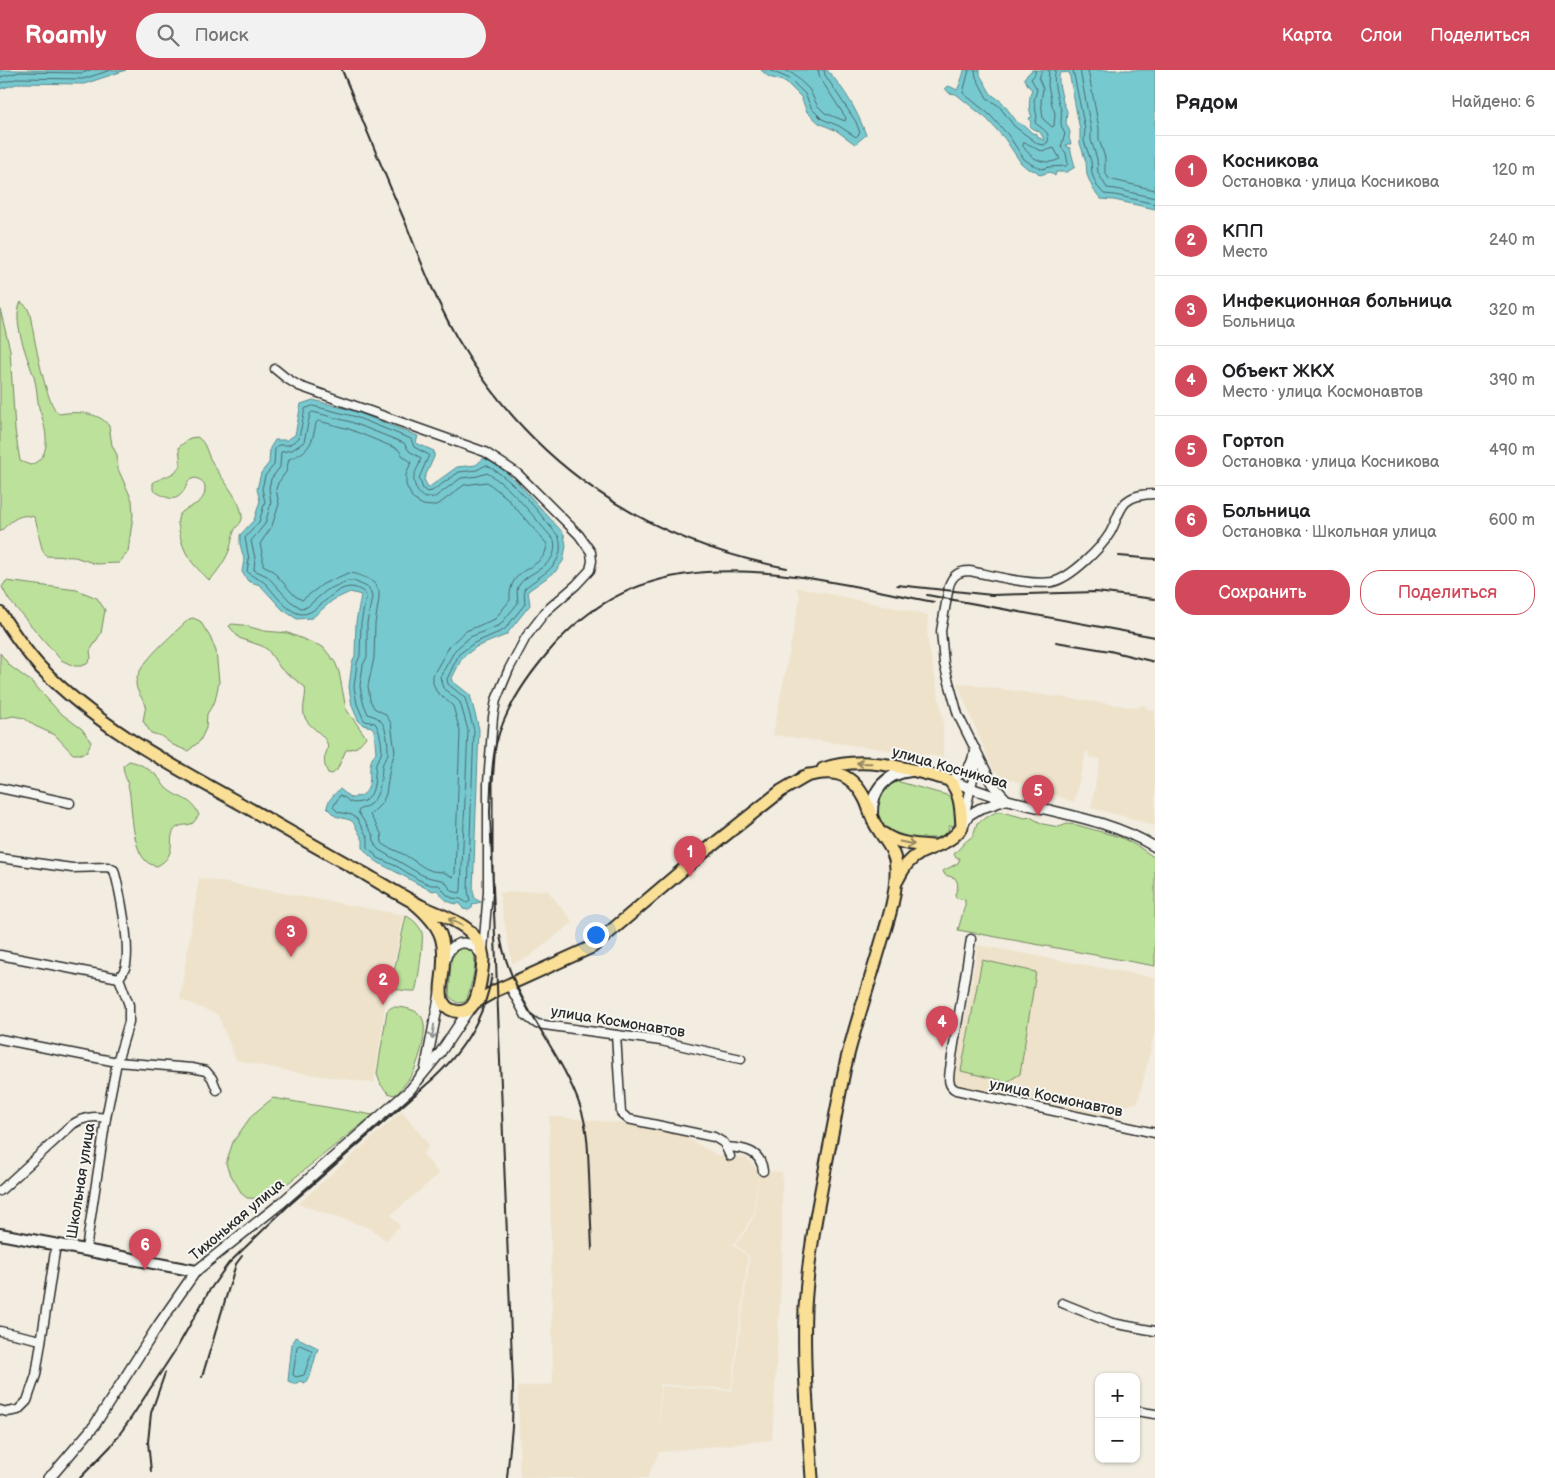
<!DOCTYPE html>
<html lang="ru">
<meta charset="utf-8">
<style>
body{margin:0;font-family:"Balsamiq Sans",sans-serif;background:#f2f2f2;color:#202124}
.controls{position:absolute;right:15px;bottom:15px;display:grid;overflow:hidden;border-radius:10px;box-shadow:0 1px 4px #0004}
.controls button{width:45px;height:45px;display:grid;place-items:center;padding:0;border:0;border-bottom:1px solid #e0e0e0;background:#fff;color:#202124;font:25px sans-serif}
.you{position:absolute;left:595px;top:864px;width:18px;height:18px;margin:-12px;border:4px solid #fff;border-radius:50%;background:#1a73e8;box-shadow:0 0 0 8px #1a73e833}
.badge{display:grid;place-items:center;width:32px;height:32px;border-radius:50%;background:#d1495b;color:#fff;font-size:16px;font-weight:700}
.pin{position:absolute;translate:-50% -41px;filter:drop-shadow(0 1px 2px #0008)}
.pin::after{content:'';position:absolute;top:26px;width:18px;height:15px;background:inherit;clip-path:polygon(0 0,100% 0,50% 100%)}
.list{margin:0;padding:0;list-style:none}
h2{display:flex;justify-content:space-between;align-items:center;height:65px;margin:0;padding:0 20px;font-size:21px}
h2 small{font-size:16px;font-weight:400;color:#757577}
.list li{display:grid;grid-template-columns:32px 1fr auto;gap:15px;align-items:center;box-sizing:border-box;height:70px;padding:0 20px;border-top:1px solid #e0e0e0}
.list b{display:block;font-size:19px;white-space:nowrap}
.list p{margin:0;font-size:16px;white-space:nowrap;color:#757577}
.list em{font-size:16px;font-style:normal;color:#757577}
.actions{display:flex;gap:10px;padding:15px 20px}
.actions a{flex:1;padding:11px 0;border:1px solid #d1495b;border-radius:20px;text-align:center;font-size:18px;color:#d1495b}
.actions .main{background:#d1495b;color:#fff}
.icon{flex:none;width:28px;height:28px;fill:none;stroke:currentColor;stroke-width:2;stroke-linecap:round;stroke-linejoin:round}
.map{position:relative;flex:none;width:1155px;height:1408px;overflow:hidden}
header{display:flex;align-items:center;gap:30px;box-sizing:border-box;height:70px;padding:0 25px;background:#d1495b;color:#fff}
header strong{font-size:24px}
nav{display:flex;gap:28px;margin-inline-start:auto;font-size:18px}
.search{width:350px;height:45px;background:#f2f2f2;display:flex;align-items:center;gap:12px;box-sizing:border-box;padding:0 18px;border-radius:28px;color:#757577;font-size:19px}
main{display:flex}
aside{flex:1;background:#fff}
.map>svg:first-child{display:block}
</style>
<header>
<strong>Roamly</strong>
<div class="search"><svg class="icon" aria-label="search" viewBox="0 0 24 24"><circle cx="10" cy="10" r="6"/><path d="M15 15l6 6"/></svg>Поиск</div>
<nav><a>Карта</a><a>Слои</a><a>Поделиться</a></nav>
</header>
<main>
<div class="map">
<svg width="1155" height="1408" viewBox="0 0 1155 1408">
<rect width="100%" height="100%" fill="#f2ede0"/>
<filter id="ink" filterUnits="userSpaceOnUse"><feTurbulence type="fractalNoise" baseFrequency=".02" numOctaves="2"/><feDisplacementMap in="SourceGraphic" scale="10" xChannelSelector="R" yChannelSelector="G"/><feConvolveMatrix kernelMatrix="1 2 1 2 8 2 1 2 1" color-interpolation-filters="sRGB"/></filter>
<g filter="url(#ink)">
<!-- built -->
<g fill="#eee2ca" fill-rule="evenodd">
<polygon points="796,517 928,545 927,562 929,577 943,649 943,687 773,665 800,527"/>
<polygon points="957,613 1139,638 1140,635 1147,636 1146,639 1155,641 1155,756 1127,747 1091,738 1100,689 1088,687 1089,682 1086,682 1074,732 998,705 997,702 994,702"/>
<polygon points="199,808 404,845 386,930 374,1013 294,1002 236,990 218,945 180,929"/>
<polygon points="547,820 573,852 529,887 512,893 499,823"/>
<polygon points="978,875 1155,908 1155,961 1138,1032 1122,1037 1117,1053 953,1016"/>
<polygon points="402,1041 429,1075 423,1084 439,1104 391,1145 400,1156 386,1170 370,1158 298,1134"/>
<path d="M549 1046 618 1053 678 1063 717 1085 748 1088 758 1101 782 1102V1191L772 1370 659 1382 647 1408H520L518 1317 553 1314ZM758 1101 755 1143 746 1161 735 1174 750 1187 732 1321 661 1316 659 1367 660 1314 731 1319 748 1187 733 1174 745 1159 754 1142Z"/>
</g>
<!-- green -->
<g fill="#bce19b" stroke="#748663">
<path d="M21 232 27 237 30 244C33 261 46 340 60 344 75 341 100 342 109 356L112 375 117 385 118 399 132 430 133 445 128 482 119 493 96 494 75 487 46 486C38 475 40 459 34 447 19 442 10 452 0 462V239L10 280 15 360 20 391 30 395C55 387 45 356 39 338 37 328 37 317 34 307 28 289 11 250 21 232Z"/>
<path d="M197 367C207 373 206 383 212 392 219 405 242 432 242 446 243 452 238 455 235 459 232 465 232 472 230 478 228 486 216 505 209 510 192 494 183 484 179 460 179 457 177 452 178 449 180 435 206 438 205 418 205 412 201 410 195 408L189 410C180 432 173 433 153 420V413C160 407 179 405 180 394 181 388 179 382 179 377L190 368Z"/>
<polygon points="6,511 77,520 97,528 105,540 101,563 90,581 91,588 87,594 81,596 74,596 61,590 9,530 2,517"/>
<path d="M193 548 200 551 210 567 216 581 219 612 215 631 207 644 206 658 200 671 188 681 173 675 161 666 151 663 143 651 146 635C142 628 136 621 136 613 137 593 175 563 189 549Z"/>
<path d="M232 554 243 555 264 561 288 563 323 577 335 592 339 602 346 639 366 667 357 677 346 680 337 700 332 704 328 703C319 686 330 683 327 673 322 661 307 657 304 645 302 636 307 626 305 617L281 599 268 580 262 576 239 568 229 556Z"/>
<polygon points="0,583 10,596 33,613 59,642 82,659 91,672 87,682 80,684 73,684 55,665 35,656 24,648 13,646 0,649"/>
<path d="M129 691C138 692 149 699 157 706 160 709 163 715 166 718 179 730 191 726 199 745L193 753C188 756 182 754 178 757 164 764 181 784 157 796 130 794 133 738 129 719 127 711 124 704 123 696Z"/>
<polygon points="896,711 957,728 958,749 953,756 949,756 948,761 951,762 939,768 921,768 903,766 894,763 881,754 877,747 877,727 886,716"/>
<path d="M996 742H1002L1025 748 1030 747 1043 754 1059 757 1067 754 1077 755 1120 767 1139 777 1155 788V896L958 860 965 835V830L956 828 955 824C958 818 959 814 955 808L945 805 943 801 958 793 960 788H956L954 784C961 777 965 771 973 766L977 753Z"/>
<path d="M406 846C413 849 420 856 422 863 424 868 418 915 415 921 407 921 396 921 391 915Z"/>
<path d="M467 877 474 882C477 898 471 914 467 929L464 932 457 933 449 926 451 889 459 878Z"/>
<polygon points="982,890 1036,902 1020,1004 1007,1012 961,1001"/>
<path d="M392 937C400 937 411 938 418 943 432 952 419 989 414 1001 410 1009 403 1016 398 1023L394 1025 388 1023 381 1015 377 1004 387 941Z"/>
<polygon points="273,1028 373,1045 268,1129 247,1128 242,1124 228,1100 226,1093 233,1072 252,1045"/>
</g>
<!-- water -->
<g fill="#77c9d0" stroke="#598a8e">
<polygon points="0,0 126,0 84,14 20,13 0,19"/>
<path d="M761 0H827C844 18 858 42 866 65L855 74 837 61 819 53 807 42 801 27 786 12 769 7Z"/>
<path d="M964 0H980V5L991 24 1002 32 1017 52 1026 57 1032 63 1037 64 1038 67 1045 71 1040 62C1024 54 1034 59 1029 48L1032 47C1028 39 1029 28 1032 19L1029 17 1024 8 1032 0H1155V139L1114 130 1101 129 1093 119 1087 105 1086 92 1080 73V60L1069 2 1060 3 1059 6V14L1063 32 1067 41 1066 53 1070 62 1069 68 1071 74H1067L1066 76 1070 78 1075 97 1067 102H1056L1055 106 1050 102 1040 105 1036 101 1028 99 1021 93 1005 69 987 49 956 24 949 23 945 18 949 16 957 20C959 17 964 3 964 0Z"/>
<path d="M313 330 354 341 418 366 416 373 434 381V387L424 409 428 418 457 397 476 395 484 388 500 397 519 414 564 464 566 476 563 491 555 502 528 521 530 535 506 565 476 577 462 588 451 610 470 625 479 659 473 821 475 829 481 832 473 834 472 838 468 840 463 839 460 833 458 834C446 833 444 828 437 820L433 821C420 816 410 809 398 803 383 795 373 792 363 778V770L353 752 350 750 335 746 327 738C327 731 335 723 340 719L351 728H354L357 726 359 727C376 719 366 702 372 689 373 686 375 684 376 682L374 660 372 657 363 655 358 650 352 636 349 617 352 593 355 586 356 552 361 525 350 522 333 530 312 548 297 549 283 540 260 515 248 511 242 502 244 489 240 474V465L254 450 260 431 257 419 261 403 269 393 270 378 275 370H287L295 365 301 334Z"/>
<polygon points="296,1267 318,1278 311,1303 305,1313 300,1311 295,1314 288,1311 292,1274"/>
</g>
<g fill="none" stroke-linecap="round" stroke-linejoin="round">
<!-- shore -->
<g stroke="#496a6d" stroke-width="1">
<polyline points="769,0 790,9 805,24 812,39 822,49 839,56 856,67 860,63 856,52 825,5 824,0"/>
<polyline points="785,0 793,4 809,19 817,35 825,43 845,51 846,48 820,8 818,0"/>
<path d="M969 0 963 23 990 45 1009 66 1024 89 1031 94 1042 99 1049 97 1066 96 1068 94 1066 83 1061 77 1065 64C1063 60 1061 57 1061 52 1061 48 1062 44 1061 40 1058 29 1051 11 1056 0"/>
<path d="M975 0 976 7 987 28 999 36 1014 56 1038 74 1044 75 1048 72C1051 62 1041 58 1035 53L1037 47 1034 31 1037 19 1031 9 1035 4V0"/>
<polyline points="1042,0 1039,9 1043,19 1041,31 1043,49 1052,57 1054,56 1055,43 1052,35 1048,15 1049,0"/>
<polyline points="1073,0 1085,59 1084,71 1091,91 1092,104 1097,116 1104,124 1115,125 1155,134"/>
<polyline points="1080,0 1091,59 1091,70 1097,89 1098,103 1107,118 1116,119 1155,128"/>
<polyline points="1088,0 1099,58 1099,69 1105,88 1105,102 1109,109 1155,120"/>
<polyline points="0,7 20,2 82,3 90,0"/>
<polyline points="0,13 20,8 83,9 111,0"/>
<path d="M1024 73C1039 76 1034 85 1054 78L1060 89C1046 96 1031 90 1023 76Z"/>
<path d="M313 336 353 346 411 369 414 377 429 385 419 408 423 419 427 422 432 421 459 402 477 400 486 395C516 411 538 442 559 467 566 496 542 503 524 519L525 534 504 560 474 573 459 584 447 609 448 614 465 628 474 660 468 820 470 831 467 833 461 829 452 828 447 825 439 815H431L419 810 398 797 378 788 368 777V768L357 749 352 745 338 742 333 737 340 725C349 729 348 735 361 732 377 728 374 706 376 694 377 690 380 688 381 684 383 676 380 660 375 653L365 651 363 648 357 634 354 617 357 593 360 586 361 553 366 527 365 523C337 500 319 552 297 543 284 538 275 524 266 514 260 508 252 508 247 501L249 489 245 468 259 452 265 432 262 419 265 406 274 395 275 379 278 375H289L299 368 305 339Z"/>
<path d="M313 342 351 352 404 373 409 381 421 388C418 402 409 404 417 420 419 424 421 426 425 428L435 427 461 408 478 406 487 403C512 417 535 449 554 470 560 499 526 500 518 517 516 522 518 528 518 533L500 555 470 567 455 580 440 607 443 618 460 632 468 660 461 820 460 823 451 821 447 814 442 810 431 808 422 805 379 780 375 775 373 765 358 742 360 739C379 734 381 715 382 697 382 692 387 688 388 683 388 673 387 656 379 649 376 646 372 646 368 644L363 632 360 616 363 595 367 587V553L372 527 369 518 354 511H347L327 520 307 537 301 538 290 531 267 506 254 500 255 488 251 471 265 454 271 433 269 418 271 409 280 397 281 382 292 380 304 372 310 344Z"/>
<path d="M319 351 349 359 398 379 403 386 411 392 406 405V415L413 429 423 435 431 436 439 434 464 415 487 412 506 427 547 474C546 502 508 493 510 530L495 549 466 561 450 575 433 605V613L436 621 453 636 460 661 455 805 453 807 443 802 432 801 425 798 405 785 386 776 382 773 381 763 370 745 382 733 386 724 390 697 395 682 391 653 385 644 374 638 370 630 368 616 374 588 375 554 379 529V521L375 514 369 509 356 504 348 503 323 514 302 530 295 526 272 500 263 495V487L260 474 272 456 279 434 276 419 278 413 286 402 289 389C310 381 312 374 316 353Z"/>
<polygon points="300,1275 311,1280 312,1282 304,1305 296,1307 293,1305 297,1277"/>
</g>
<!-- minor casing -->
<g stroke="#2b2b2b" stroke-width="11">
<g id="minor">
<polyline points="275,299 286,308 299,316 485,382 517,403 579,465 591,482 592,491 590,500 576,515 546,541 526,567 509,599 496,630 493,647 488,713 488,822 483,880"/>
<path d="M949 710C962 705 970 700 973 686"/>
<polyline points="0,718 70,733"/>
<path d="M964 747 976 696 975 679 958 645 944 594 941 561 949 516C952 506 958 501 969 501 992 505 1030 516 1052 512 1071 508 1101 478 1110 463 1116 453 1118 440 1126 432 1134 425 1144 424 1155 424"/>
<path d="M0 788 72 798 108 797 114 800C120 821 130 873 126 894 126 899 122 904 119 908L129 935V952L117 992 106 1048 86 1179"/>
<path d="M971 869 950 999C949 1007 947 1016 956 1020L1155 1063"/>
<polyline points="0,885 119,908"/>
<polyline points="509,915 526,946 537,954 661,971 741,989"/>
<polyline points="616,965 621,1043 628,1049 714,1067 724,1073 730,1086"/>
<polyline points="0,969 117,992 192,998 206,1001 212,1008 217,1020"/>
<path d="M726 1077C743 1078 761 1080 763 1101"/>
<path d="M0 1121 73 1054C84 1047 93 1046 106 1048"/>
<polyline points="1062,1233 1112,1253 1155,1261"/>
<polyline points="0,1261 41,1270"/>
<polyline points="0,1340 7,1342 18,1340 27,1331 36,1305 56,1175"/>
<polyline points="1136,1341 1155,1344"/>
</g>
</g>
<!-- tertiary casing -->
<g stroke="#2b2b2b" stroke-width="12">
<g id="tertiary">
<polyline points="975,679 992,714 1005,728"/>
<path d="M949 710C968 717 988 725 1008 730 1057 743 1111 750 1155 777"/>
<polyline points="962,757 969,745 979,739 1006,730"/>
<path d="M445 891C449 872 468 866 480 883"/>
<polyline points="425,1001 440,923"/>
<polyline points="48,1408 54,1403 94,1356 159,1254 196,1201 280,1134 410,1020 440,983 470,938"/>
</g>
</g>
<!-- secondary casing -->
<g stroke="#2b2b2b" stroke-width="14">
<g id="secondary">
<path d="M872 744C871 720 887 703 911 701"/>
<polyline points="0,1164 196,1201"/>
</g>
</g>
<!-- primary casing -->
<g stroke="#2b2b2b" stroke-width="15">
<g id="primary">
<path d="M0 543C13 562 25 581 41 598 104 664 193 706 271 751 302 769 333 786 365 804 383 815 402 826 421 836 436 843 463 852 473 865 478 870 482 879 483 887 483 896 479 930 471 937 462 946 445 941 442 929 440 922 441 916 442 909 447 871 443 857 413 832"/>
<path d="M823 699C863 684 910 699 949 710 961 723 961 740 962 757 946 780 924 774 907 794 903 799 900 805 897 811"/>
<path d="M803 707C830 699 850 700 865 729 869 737 871 746 875 754 883 769 896 780 896 798 897 822 889 848 882 870 870 912 855 954 845 997 839 1026 834 1055 828 1084 818 1135 808 1186 805 1238 803 1294 808 1351 812 1408"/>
<path d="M884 764C897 774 917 775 933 776"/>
<polyline points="474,933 497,920 592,877 699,786 781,721 808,705"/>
</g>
</g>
<!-- minor -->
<use href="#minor" stroke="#f6f6f2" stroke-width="8"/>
<!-- tertiary -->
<use href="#tertiary" stroke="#f6f6f2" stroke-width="9"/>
<!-- secondary -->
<use href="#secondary" stroke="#f6f6f2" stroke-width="10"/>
<!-- primary -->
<use href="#primary" stroke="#fadf96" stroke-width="11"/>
<!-- rail -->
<g stroke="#2b2b2b" stroke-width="2">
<path d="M342 0C363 51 384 103 406 154 421 192 436 231 457 268 530 394 644 471 787 498"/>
<polyline points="1119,486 1155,489"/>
<polyline points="897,515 992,525 1096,522 1155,529"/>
<polyline points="927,525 1155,567"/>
<polyline points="1056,572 1110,581 1155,592"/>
<path d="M500 866C512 932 559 976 580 1036 588 1058 588 1081 589 1104 590 1129 591 1154 592 1180"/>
<polyline points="202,1307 236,1194 242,1186"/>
<polyline points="151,1401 148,1372 151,1343 165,1303"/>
<path d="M80 1408 111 1376 131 1348 178 1276 209 1221 228 1194 288 1136 434 1008C464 980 485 946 492 905"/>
<path d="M507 1408 512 1357 513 1314 490 742C491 719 491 696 496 674 504 642 525 610 546 585 649 458 797 506 934 532"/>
</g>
</g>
<!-- one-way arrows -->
<defs><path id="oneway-shaft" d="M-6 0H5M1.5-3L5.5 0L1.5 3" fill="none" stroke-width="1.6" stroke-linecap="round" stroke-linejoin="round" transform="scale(1.25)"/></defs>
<g stroke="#928560">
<use href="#oneway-shaft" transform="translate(864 693) rotate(-179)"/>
<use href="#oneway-shaft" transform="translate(907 773) rotate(11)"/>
<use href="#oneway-shaft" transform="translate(455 852) rotate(-154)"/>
</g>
<use stroke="#90908e" href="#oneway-shaft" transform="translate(433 962) rotate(99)"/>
</g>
<g text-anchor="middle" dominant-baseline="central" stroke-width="4" stroke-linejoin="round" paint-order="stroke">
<!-- street labels -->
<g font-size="15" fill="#2b2b2b" stroke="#f6f6f2">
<text transform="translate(950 698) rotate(16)">улица Косникова</text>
<text transform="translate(618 952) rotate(9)">улица Космонавтов</text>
<text transform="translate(1056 1028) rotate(12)">улица Космонавтов</text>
<text transform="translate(81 1111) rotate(-81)">Школьная улица</text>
<text transform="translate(237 1150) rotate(-40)">Тихонькая улица</text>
</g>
</g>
</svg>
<div class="controls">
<button>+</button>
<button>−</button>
</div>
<div class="you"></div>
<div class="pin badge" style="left:690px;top:807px">1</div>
<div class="pin badge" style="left:383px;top:935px">2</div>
<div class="pin badge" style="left:291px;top:887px">3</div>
<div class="pin badge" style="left:942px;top:977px">4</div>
<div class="pin badge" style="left:1038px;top:746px">5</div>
<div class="pin badge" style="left:145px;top:1200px">6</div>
</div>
<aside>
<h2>Рядом<small>Найдено: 6</small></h2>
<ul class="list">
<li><span class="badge">1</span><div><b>Косникова</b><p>Остановка · улица Косникова</p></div><em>120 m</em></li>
<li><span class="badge">2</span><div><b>КПП</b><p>Место</p></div><em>240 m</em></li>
<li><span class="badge">3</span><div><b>Инфекционная больница</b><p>Больница</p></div><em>320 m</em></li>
<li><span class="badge">4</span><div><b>Объект ЖКХ</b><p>Место · улица Космонавтов</p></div><em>390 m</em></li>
<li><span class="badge">5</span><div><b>Гортоп</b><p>Остановка · улица Косникова</p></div><em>490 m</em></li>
<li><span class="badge">6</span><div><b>Больница</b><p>Остановка · Школьная улица</p></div><em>600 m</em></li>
</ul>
<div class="actions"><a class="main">Сохранить</a><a>Поделиться</a></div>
</aside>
</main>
